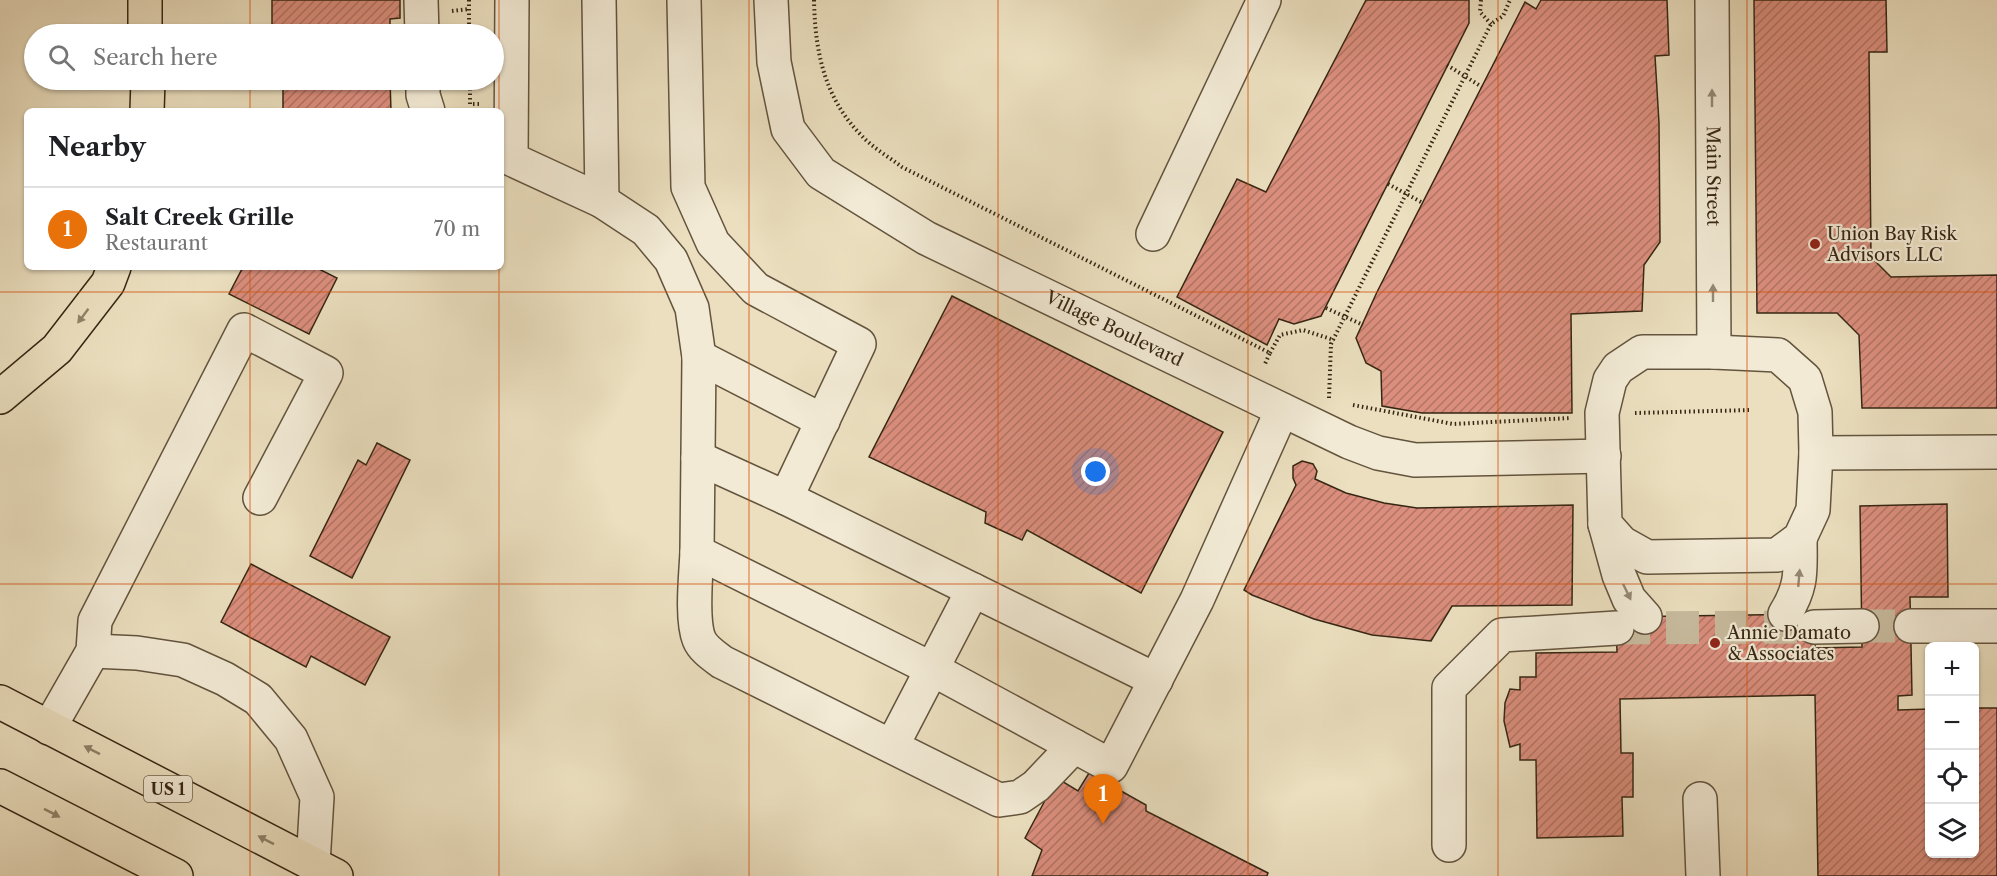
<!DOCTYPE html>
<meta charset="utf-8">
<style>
body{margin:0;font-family:"Libre Caslon Text",serif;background:#f2f2f2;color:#202124}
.controls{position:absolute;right:18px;bottom:18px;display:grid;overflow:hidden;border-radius:9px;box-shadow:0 2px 4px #0004}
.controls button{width:54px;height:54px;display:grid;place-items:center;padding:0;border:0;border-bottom:2px solid #e0e0e0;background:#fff;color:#202124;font:30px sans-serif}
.you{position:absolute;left:1096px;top:472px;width:21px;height:21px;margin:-15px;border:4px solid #fff;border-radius:50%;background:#1a73e8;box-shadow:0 0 0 9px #1a73e833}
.badge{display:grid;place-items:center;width:39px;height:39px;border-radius:50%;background:#db2777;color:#fff;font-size:20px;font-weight:700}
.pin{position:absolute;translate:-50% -50px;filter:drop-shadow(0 2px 3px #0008)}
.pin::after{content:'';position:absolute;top:32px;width:21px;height:18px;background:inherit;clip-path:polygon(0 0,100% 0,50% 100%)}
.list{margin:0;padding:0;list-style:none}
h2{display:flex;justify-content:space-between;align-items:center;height:78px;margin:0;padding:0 24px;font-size:26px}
h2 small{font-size:20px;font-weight:400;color:#757577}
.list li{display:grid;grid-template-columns:39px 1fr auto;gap:18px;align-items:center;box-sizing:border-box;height:84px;padding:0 24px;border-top:2px solid #e0e0e0}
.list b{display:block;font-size:22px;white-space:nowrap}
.list p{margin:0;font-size:20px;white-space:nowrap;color:#757577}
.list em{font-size:20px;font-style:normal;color:#757577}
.icon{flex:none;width:33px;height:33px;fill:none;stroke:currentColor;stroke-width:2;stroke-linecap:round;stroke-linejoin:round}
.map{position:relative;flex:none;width:1997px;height:876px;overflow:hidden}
.search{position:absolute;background:#fff;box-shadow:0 2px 4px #0004;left:24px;top:24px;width:480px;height:66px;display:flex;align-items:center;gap:15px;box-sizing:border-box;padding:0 21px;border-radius:33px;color:#757577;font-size:22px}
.panel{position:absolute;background:#fff;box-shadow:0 2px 4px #0004;left:24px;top:108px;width:480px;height:162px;border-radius:9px}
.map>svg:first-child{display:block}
</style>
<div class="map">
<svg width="1997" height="876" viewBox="0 0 1997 876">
<defs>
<pattern id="building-hatch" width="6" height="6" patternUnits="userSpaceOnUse" patternTransform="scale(1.5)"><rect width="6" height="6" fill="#db8e7d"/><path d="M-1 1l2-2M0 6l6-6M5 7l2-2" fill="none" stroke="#b27465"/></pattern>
</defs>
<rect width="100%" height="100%" fill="#ebdfbf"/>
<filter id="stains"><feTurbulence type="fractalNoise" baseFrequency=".00333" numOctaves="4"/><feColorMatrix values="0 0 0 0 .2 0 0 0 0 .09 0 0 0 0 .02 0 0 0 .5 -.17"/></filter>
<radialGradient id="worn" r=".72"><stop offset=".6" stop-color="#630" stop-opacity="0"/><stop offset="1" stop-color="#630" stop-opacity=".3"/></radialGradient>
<!-- building -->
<g fill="url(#building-hatch)" stroke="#362613" stroke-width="1.5">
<polygon points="272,0 400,0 400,18 390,19 390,34 272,34"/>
<polygon points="1366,0 1469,0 1469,23 1321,316 1294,324 1279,319 1267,345 1177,297 1237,179 1266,192"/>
<polygon points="1541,0 1667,0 1669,55 1655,56 1659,123 1660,242 1644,265 1642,311 1571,314 1572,413 1422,413 1382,406 1381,371 1366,363 1356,338 1377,292 1525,2 1536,9"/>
<polygon points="1754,0 1886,0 1887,52 1869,52 1871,257 1891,277 1997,275 1997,408 1862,408 1859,335 1837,313 1757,313"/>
<polygon points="283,80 390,80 391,111 283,111"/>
<polygon points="243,267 315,267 337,278 309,334 229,294"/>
<polygon points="952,296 1223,432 1141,593 1027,530 1022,540 985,523 986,512 869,457"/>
<polygon points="377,443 410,460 352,578 310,556 358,460 366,465"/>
<polygon points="1302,461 1313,464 1317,471 1315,479 1346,493 1384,503 1417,508 1573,505 1572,605 1452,606 1431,641 1372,635 1314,619 1252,595 1244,590 1296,485 1293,478 1293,466"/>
<polygon points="1947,504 1948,597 1910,597 1912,695 1898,696 1898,710 1930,709 1930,854 1974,854 1974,708 1997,708 1997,876 1818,876 1815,695 1620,699 1621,753 1633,753 1633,797 1622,797 1623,836 1537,838 1536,760 1520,760 1520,744 1510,747 1504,721 1505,703 1510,689 1520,690 1520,677 1536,677 1536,653 1617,652 1616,617 1815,614 1815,648 1862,647 1860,506"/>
<polygon points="251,564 390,637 365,685 311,656 306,667 221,622"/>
<polygon points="1089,773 1146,805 1146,811 1268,873 1267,876 1032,876 1042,850 1025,838 1057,778 1078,791"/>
</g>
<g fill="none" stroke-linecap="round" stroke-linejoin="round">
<!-- minor-tunnel -->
<g stroke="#c7ba9d" stroke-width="33" stroke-dasharray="33 16" stroke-linecap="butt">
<polyline points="1862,626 1911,626"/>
<polyline points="1617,628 1814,627"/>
</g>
<!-- minor casing -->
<g stroke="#63543e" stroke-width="36">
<g id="minor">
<polyline points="421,0 422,34"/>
<polyline points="512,0 511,159 602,201 646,230 671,260 692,308 699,357 697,552 932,669 1111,766 1197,600 1282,410"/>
<polyline points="599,0 602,201"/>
<polyline points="684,0 688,187 713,243 756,289 859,344 786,498 1156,680"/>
<path id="s1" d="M771 0 774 62 788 129 821 173 926 238 1349 442 1378 453 1415 460 1604 456"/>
<path id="s2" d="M1712 0 1714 352"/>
<polyline points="423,80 423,95 428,111"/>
<polyline points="1153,234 1264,0"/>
<polygon points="1642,352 1714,352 1778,355 1805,379 1815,412 1816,453 1813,510 1800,538 1777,555 1647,557 1622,543 1605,524 1602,413 1610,380 1618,368"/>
<polyline points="699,357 823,421"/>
<polyline points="1816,453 1997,452"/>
<polyline points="698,458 786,498"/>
<polyline points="1605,524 1619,575 1629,599 1645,617"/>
<path d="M697 552C696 574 691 619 699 639 703 649 714 656 722 662L999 800 1020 797 1036 786 1074 746"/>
<path d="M1785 614C1803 585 1800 571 1800 538"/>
<polyline points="1911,626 1995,626"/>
<polyline points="1814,627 1862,626"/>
<polyline points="93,651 137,653 183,660 225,679 258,699 291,739 317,797 313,864"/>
<polyline points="49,728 93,651 95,621 244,330 326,373 260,498"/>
<polyline points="892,746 973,590"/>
<polyline points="1700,799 1703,876"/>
<polyline points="1449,845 1449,688 1502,635 1617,628"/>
</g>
</g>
<!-- highway casing -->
<g stroke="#362613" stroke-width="36">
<g id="highway">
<polyline points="145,0 145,34"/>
<polyline points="147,111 148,80"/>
<polyline points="0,397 57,349 108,283 114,267"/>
<polyline points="0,702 336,876"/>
<polyline points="0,786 176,876"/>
</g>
</g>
<!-- path -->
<g stroke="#362613" stroke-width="4" stroke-dasharray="1.5 3" stroke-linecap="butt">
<polyline points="469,0 469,34"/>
<path d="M814 0C815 51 824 98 862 136 873 148 889 157 902 167L1270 353 1264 366"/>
<polyline points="1481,0 1480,12 1491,24"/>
<polyline points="452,11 469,9"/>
<polyline points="470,80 470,104 481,104"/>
<polyline points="1270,353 1280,335 1303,330 1334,340"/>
<polyline points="1329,398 1331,344 1491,24 1503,16 1510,0"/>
<polyline points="1353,405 1453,424 1571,418"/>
<polyline points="1635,413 1751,410"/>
</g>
<!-- minor -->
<use href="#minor" stroke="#f2ead5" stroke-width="33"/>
<!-- highway -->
<use href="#highway" stroke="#ebdfbf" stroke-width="33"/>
<!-- path-bridge -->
<g stroke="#362613" stroke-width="4" stroke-dasharray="1.5 3" stroke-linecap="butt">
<polyline points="1447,65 1482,87"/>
<polyline points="1388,184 1423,203"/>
<polyline points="1326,308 1363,325"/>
</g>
</g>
<!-- one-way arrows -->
<defs><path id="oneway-solid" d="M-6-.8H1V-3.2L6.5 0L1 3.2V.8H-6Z" transform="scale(1.5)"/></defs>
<g fill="#948874">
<use href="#oneway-solid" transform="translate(1712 98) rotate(-90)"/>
<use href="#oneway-solid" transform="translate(1713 293) rotate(-90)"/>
<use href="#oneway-solid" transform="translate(1799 578) rotate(-85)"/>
<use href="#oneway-solid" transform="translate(1627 592) rotate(64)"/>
</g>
<g fill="#908269">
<use href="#oneway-solid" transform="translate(83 316) rotate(127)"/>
<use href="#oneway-solid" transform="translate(92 750) rotate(-153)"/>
<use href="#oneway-solid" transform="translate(52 813) rotate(27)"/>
<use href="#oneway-solid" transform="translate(266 840) rotate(-153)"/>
</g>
<!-- grid -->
<path fill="none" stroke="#d6540d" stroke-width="1.5" stroke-opacity="0.55" d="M250 0V34M499 0V111M749 0V876M998 0V876M1248 0V876M1498 0V876M1747 0V876M250 80V111M250 267V876M499 267V876M0 292H1997M0 584H1997"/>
<!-- markers -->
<g fill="#8f2418" stroke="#f2ead5" stroke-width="2">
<circle cx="1815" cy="244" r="6"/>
<circle cx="1715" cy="643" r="6"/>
</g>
<g text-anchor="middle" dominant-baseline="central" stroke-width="4.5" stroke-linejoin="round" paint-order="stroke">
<!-- shield labels -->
<rect fill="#f2ead5" stroke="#6e614d" stroke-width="1.5" x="144" y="776" width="48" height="26" rx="4.5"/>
<g font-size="16" font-weight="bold" fill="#362613">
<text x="168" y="789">US 1</text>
</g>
<!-- street labels -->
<g font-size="18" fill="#362613" stroke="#f2ead5">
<text stroke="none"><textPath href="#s2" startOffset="176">Main Street</textPath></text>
<text stroke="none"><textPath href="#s1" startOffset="518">Village Boulevard</textPath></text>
</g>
<!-- poi labels -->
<g font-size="18" fill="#362613" stroke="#f2ead5" text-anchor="start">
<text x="1827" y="234">Union Bay Risk<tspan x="1827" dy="21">Advisors LLC</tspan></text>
<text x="1727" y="633">Annie Damato<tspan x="1727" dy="21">&amp; Associates</tspan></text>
</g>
</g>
<rect width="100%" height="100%" filter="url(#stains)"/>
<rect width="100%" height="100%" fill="url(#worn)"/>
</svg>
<div class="controls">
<button>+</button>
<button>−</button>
<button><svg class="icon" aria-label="locate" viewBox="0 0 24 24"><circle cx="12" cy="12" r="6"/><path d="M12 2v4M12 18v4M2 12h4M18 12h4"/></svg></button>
<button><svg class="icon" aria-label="layers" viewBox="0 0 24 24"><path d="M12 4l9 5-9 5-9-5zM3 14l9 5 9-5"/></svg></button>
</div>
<div class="you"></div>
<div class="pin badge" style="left:1103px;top:824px;background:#e8710a">1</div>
<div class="search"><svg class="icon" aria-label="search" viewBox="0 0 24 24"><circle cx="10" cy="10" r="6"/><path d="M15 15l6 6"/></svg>Search here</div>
<section class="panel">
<h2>Nearby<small></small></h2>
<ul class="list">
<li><span class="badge" style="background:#e8710a">1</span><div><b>Salt Creek Grille</b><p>Restaurant</p></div><em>70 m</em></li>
</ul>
</section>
</div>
